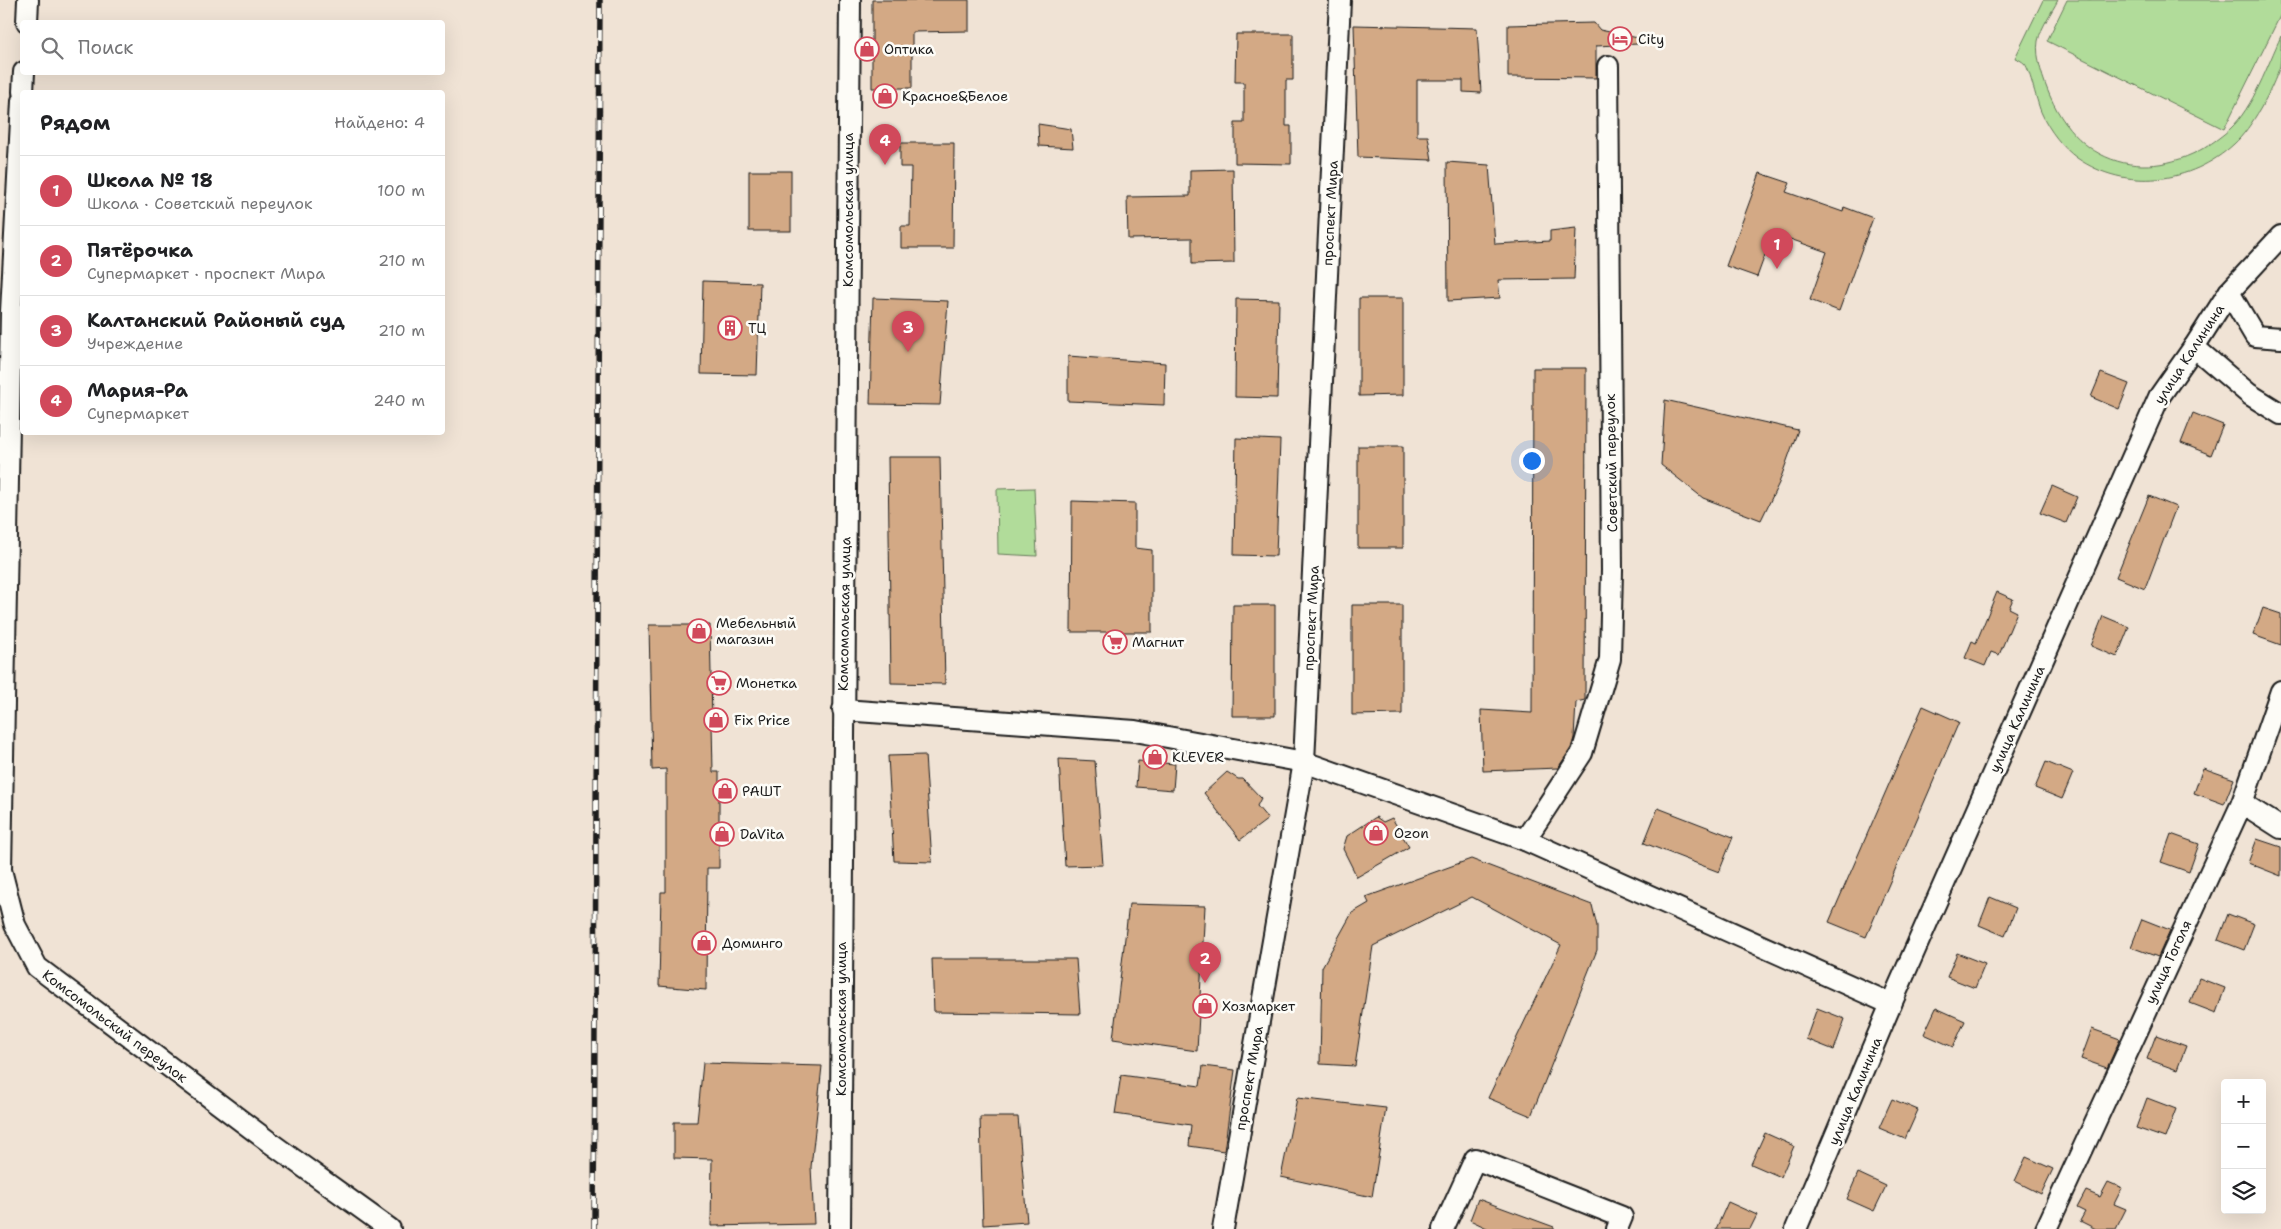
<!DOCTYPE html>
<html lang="ru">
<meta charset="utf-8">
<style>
body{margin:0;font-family:"Shantell Sans",sans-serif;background:#f6f6f6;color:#202124}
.controls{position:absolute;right:15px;bottom:15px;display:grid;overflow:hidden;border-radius:5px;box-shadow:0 5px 20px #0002}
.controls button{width:45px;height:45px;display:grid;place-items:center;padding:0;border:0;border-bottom:1px solid #e0e0e0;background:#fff;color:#202124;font:25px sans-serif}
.you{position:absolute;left:1531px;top:460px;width:18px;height:18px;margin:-12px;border:4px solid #fff;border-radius:50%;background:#1a73e8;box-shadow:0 0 0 8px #1a73e833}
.badge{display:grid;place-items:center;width:32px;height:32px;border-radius:50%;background:#d1495b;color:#fff;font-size:16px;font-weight:700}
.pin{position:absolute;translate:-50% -41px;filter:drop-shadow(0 1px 2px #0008)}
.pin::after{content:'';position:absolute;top:26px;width:18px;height:15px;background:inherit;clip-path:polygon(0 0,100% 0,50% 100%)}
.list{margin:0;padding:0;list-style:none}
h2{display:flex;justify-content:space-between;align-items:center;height:65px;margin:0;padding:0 20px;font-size:21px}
h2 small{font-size:16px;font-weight:400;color:#757577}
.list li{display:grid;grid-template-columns:32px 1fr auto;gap:15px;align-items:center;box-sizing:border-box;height:70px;padding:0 20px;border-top:1px solid #e0e0e0}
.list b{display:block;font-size:19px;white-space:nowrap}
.list p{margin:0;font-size:16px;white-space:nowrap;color:#757577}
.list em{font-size:16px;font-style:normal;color:#757577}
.icon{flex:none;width:28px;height:28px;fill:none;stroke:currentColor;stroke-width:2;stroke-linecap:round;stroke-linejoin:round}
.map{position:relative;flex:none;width:2281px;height:1229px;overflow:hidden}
.search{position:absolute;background:#fff;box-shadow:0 5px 20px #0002;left:20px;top:20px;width:425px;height:55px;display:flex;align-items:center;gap:12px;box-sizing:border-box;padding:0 18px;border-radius:5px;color:#757577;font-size:19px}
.panel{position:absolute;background:#fff;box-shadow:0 5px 20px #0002;left:20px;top:90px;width:425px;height:345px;border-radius:5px}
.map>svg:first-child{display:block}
</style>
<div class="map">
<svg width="2281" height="1229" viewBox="0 0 2281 1229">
<rect width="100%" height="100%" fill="#f0e3d5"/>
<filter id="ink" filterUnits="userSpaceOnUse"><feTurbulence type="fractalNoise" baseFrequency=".02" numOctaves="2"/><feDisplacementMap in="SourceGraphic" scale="10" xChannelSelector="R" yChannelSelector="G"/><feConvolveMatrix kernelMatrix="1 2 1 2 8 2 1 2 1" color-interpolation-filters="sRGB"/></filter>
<g filter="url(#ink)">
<!-- green -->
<g fill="#b1dc9a" stroke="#667c5b">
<path d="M2043 0H2058C2052 12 2041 27 2038 41 2035 57 2044 82 2050 96 2085 177 2167 185 2230 129 2253 108 2268 64 2281 36 2281 45 2281 58 2280 66 2272 90 2252 128 2234 144 2191 184 2126 192 2077 158 2063 148 2049 130 2042 114 2037 104 2030 70 2025 64 2022 61 2018 59 2015 58Z"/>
<polygon points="2067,0 2281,0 2281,14 2224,129 2047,41"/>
<polygon points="1034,488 1037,556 998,554 997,489"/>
</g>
<!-- building -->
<g fill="#d3a985" stroke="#1c1c1c">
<polygon points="872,0 969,0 969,31 912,32 912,88 872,88"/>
<polygon points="1594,23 1600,30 1638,38 1638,44 1596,46 1596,78 1508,77 1508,25"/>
<polygon points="1354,25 1477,28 1481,93 1463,92 1463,80 1417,80 1417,136 1428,136 1432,160 1358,157"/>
<polygon points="1236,34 1293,34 1293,80 1286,80 1286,126 1291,126 1291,164 1235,163 1235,123 1244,123 1244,82 1235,82"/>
<polygon points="1038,124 1071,129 1073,148 1039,146"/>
<polygon points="900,143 954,143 953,248 901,248 901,226 910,226 911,167 900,167"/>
<polygon points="1447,162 1489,165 1495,244 1550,241 1550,231 1576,228 1574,279 1498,280 1500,298 1448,301"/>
<polygon points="1233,169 1234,263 1192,264 1192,238 1128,239 1127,197 1190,196 1190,170"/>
<rect x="749" y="171" width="42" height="60"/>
<polygon points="1760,173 1790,183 1786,192 1843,212 1844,207 1873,218 1839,311 1810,300 1827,252 1773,233 1757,277 1726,266"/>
<polygon points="703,281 760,283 757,375 701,374"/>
<polygon points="873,298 948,301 940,405 870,404"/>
<polygon points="1359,298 1403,298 1403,395 1359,396"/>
<polygon points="1236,299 1279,300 1277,398 1235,397"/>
<polygon points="1068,356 1165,363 1164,405 1068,401"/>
<polygon points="1533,368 1586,368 1585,700 1576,702 1574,738 1571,748 1558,768 1483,771 1481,710 1532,713"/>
<polygon points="2101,373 2129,384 2119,409 2091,397"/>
<polygon points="1665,400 1798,430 1779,483 1761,520 1703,498 1661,465"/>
<polygon points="2193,413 2223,425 2211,455 2181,443"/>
<polygon points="1236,438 1280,440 1276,556 1234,555"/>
<rect x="1358" y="446" width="45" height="102"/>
<polygon points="888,457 940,457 945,684 891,683"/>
<polygon points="2052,486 2077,497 2066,523 2040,513"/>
<polygon points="2149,496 2176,507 2145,589 2116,577"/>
<polygon points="1072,501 1135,503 1135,548 1152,550 1152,632 1071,632"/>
<polygon points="1997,592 2013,599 2009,608 2017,612 1999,655 1991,652 1985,666 1965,658 1972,641 1976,643"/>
<polygon points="1233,605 1275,605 1275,716 1232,716"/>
<polygon points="1352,605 1402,605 1402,714 1352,715"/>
<polygon points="2263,608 2281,614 2281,645 2253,635"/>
<polygon points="2103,616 2129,627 2117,657 2091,646"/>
<polygon points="649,625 710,625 713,772 719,772 719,868 707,868 706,990 659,986 661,892 666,892 666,769 652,770"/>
<polygon points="1923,706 1959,722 1866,937 1829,922"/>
<polygon points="925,755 932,862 894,861 888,756"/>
<polygon points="1059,759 1095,761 1103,865 1065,866"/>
<polygon points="1138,761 1175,764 1173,790 1136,787"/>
<polygon points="2046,762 2073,773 2062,799 2035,788"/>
<polygon points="2203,768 2234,779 2224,804 2194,793"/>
<polygon points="1227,772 1238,779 1243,779 1261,798 1257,806 1268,819 1240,840 1204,793"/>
<polygon points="1658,808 1733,837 1719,872 1644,843"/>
<polygon points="1376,817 1383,822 1392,818 1409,847 1357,877 1343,849 1347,836"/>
<polygon points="2171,834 2199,844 2189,872 2161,862"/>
<polygon points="2257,839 2281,847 2281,876 2248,863"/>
<polygon points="1471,859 1592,905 1597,926 1597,950 1531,1116 1488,1098 1561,945 1472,897 1373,946 1355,1066 1320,1064 1322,967 1352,913 1369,903 1366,897"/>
<polygon points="1990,897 2016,908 2005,936 1979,925"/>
<polygon points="1129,904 1205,906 1197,1051 1113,1039"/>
<polygon points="2228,914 2254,924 2244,950 2218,940"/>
<polygon points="2142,919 2170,930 2158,957 2131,947"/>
<polygon points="1957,953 1985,964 1975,988 1947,977"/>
<polygon points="932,959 1076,959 1080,1014 934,1012"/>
<polygon points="2199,978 2225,988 2216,1013 2190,1003"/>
<polygon points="1817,1008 1845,1019 1834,1050 1806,1039"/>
<polygon points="1936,1008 1965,1021 1953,1047 1924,1034"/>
<polygon points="2092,1029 2120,1039 2107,1068 2081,1059"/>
<polygon points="2156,1035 2186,1046 2177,1070 2147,1059"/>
<polygon points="703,1063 822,1066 811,1167 814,1224 711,1226 712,1159 674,1158 674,1122 697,1122"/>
<polygon points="1203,1066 1235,1070 1224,1151 1189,1146 1191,1125 1115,1114 1121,1075 1200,1086"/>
<polygon points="1297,1098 1386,1108 1372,1197 1281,1177"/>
<polygon points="2147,1098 2176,1109 2165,1138 2136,1128"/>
<polygon points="1892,1099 1918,1110 1905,1139 1879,1128"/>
<polygon points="980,1117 1018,1117 1027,1222 983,1225"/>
<polygon points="1765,1133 1794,1146 1781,1177 1751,1164"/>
<polygon points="2026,1157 2053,1169 2041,1194 2015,1181"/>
<polygon points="1858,1173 1886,1186 1874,1211 1847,1199"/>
<polygon points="2108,1182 2122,1188 2114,1204 2126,1209 2116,1229 2096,1229 2080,1221 2085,1212 2077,1208 2086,1191 2100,1197"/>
<polygon points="1478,1199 1554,1227 1554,1229 1489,1229 1470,1220"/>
<polygon points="1728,1202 1757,1215 1750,1229 1716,1229"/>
</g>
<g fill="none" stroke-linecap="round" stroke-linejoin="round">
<!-- minor casing -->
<g stroke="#1c1c1c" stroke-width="24">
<g id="minor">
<polyline points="27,22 28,0"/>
<polyline points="23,92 24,72"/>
<polyline points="22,101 11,312 1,870 15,925 37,967 272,1144 390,1229"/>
<polyline points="2229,292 2255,336 2281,338"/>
<polyline points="2194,347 2249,394 2281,414"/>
<polyline points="843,710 1135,731 1304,762 1525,840 1891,1004"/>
<polyline points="2242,803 2281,828"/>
<polyline points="1525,840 1582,753 1610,659 1612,570 1608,66"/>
<polyline points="840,1229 850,0"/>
<polyline points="1223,1229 1304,762 1340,0"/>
<polyline points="1443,1229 1475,1159 1622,1217 1617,1229"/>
<polyline points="1796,1229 1891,1004 2159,397 2194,347 2229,292 2281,236"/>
<polyline points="2046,1229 2242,803 2281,691"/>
</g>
</g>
<!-- minor -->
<use href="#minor" stroke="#fdfcf7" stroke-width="20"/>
<!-- rail casing -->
<g stroke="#1c1c1c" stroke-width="5.5">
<polyline id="rail" points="594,1229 600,0"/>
</g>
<!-- rail -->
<use href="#rail" stroke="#fdfcf7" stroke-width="4" stroke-dasharray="11" stroke-linecap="butt"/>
</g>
</g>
<!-- icons -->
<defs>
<g id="hotel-ring" transform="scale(1.25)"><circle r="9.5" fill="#fdfcf7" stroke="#d1495b" stroke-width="1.5"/><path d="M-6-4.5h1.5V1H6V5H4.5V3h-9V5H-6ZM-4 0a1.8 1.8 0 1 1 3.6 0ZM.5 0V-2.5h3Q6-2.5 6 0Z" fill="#d1495b"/></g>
<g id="shop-ring" transform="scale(1.25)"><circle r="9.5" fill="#fdfcf7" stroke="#d1495b" stroke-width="1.5"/><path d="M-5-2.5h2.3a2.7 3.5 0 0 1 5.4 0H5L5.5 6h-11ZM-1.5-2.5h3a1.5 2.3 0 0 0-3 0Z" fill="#d1495b"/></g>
<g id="building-ring" transform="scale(1.25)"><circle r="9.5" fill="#fdfcf7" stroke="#d1495b" stroke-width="1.5"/><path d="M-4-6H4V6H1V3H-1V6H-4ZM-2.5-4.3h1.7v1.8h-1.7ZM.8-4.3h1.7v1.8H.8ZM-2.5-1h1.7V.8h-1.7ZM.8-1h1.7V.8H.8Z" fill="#d1495b"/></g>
<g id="supermarket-ring" transform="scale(1.25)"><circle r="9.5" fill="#fdfcf7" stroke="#d1495b" stroke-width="1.5"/><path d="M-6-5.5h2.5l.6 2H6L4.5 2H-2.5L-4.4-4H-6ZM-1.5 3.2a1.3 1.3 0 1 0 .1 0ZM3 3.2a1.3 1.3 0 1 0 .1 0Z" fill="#d1495b"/></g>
</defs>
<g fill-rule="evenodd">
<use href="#hotel-ring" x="1620" y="39"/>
<use href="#shop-ring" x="867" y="49"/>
<use href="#shop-ring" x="885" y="96"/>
<use href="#building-ring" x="730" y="328"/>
<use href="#shop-ring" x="699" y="631"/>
<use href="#supermarket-ring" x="1115" y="642"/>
<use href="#supermarket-ring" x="719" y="683"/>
<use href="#shop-ring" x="716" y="720"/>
<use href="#shop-ring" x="1155" y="757"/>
<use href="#shop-ring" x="725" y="791"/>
<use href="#shop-ring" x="1376" y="833"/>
<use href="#shop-ring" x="722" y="834"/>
<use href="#shop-ring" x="704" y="943"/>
<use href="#shop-ring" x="1205" y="1006"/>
</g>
<g text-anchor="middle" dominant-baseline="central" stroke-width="5" stroke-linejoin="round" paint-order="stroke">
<!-- poi labels -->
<g font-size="14" fill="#1c1c1c" stroke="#fdfcf7" text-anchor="start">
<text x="1638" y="39">City</text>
<text x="884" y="49">Оптика</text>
<text x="902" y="96">Красное&amp;Белое</text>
<text x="748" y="328">ТЦ</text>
<text x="716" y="623">Мебельный<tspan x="716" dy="16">магазин</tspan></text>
<text x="1132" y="642">Магнит</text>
<text x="736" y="683">Монетка</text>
<text x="734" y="720">Fix Price</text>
<text x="1172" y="757">KLEVER</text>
<text x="742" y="791">РАШТ</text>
<text x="1394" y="833">Ozon</text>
<text x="740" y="834">DaVita</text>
<text x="722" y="943">Доминго</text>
<text x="1222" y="1006">Хозмаркет</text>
</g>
<!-- street labels -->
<g font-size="14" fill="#1c1c1c" stroke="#fdfcf7">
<text transform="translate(848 210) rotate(-90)">Комсомольская улица</text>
<text transform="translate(1330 213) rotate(-87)">проспект Мира</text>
<text transform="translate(2189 354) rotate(-57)">улица Калинина</text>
<text transform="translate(1611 463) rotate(-91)">Советский переулок</text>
<text transform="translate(844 614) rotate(-89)">Комсомольская улица</text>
<text transform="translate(1311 618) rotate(-87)">проспект Мира</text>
<text transform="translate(2017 719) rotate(-66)">улица Калинина</text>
<text transform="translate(2168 962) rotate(-65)">улица Гоголя</text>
<text transform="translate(841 1019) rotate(-90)">Комсомольская улица</text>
<text transform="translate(115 1026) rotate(37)">Комсомольский переулок</text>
<text transform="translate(1249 1078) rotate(-80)">проспект Мира</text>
<text transform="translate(1855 1091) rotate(-67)">улица Калинина</text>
</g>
</g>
</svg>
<div class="controls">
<button>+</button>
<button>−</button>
<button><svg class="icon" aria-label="layers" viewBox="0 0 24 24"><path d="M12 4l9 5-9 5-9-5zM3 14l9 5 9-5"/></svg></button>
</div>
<div class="you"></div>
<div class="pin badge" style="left:1777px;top:269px">1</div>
<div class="pin badge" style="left:1205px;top:983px">2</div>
<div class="pin badge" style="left:908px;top:352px">3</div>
<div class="pin badge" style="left:885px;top:165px">4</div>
<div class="search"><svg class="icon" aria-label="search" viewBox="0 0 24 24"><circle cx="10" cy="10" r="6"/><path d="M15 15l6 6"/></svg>Поиск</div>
<section class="panel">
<h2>Рядом<small>Найдено: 4</small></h2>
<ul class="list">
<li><span class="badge">1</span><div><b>Школа № 18</b><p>Школа · Советский переулок</p></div><em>100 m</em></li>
<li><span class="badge">2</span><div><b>Пятёрочка</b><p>Супермаркет · проспект Мира</p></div><em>210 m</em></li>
<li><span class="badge">3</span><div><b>Калтанский Районый суд</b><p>Учреждение</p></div><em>210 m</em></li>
<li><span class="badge">4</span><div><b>Мария-Ра</b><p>Супермаркет</p></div><em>240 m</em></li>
</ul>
</section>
</div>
